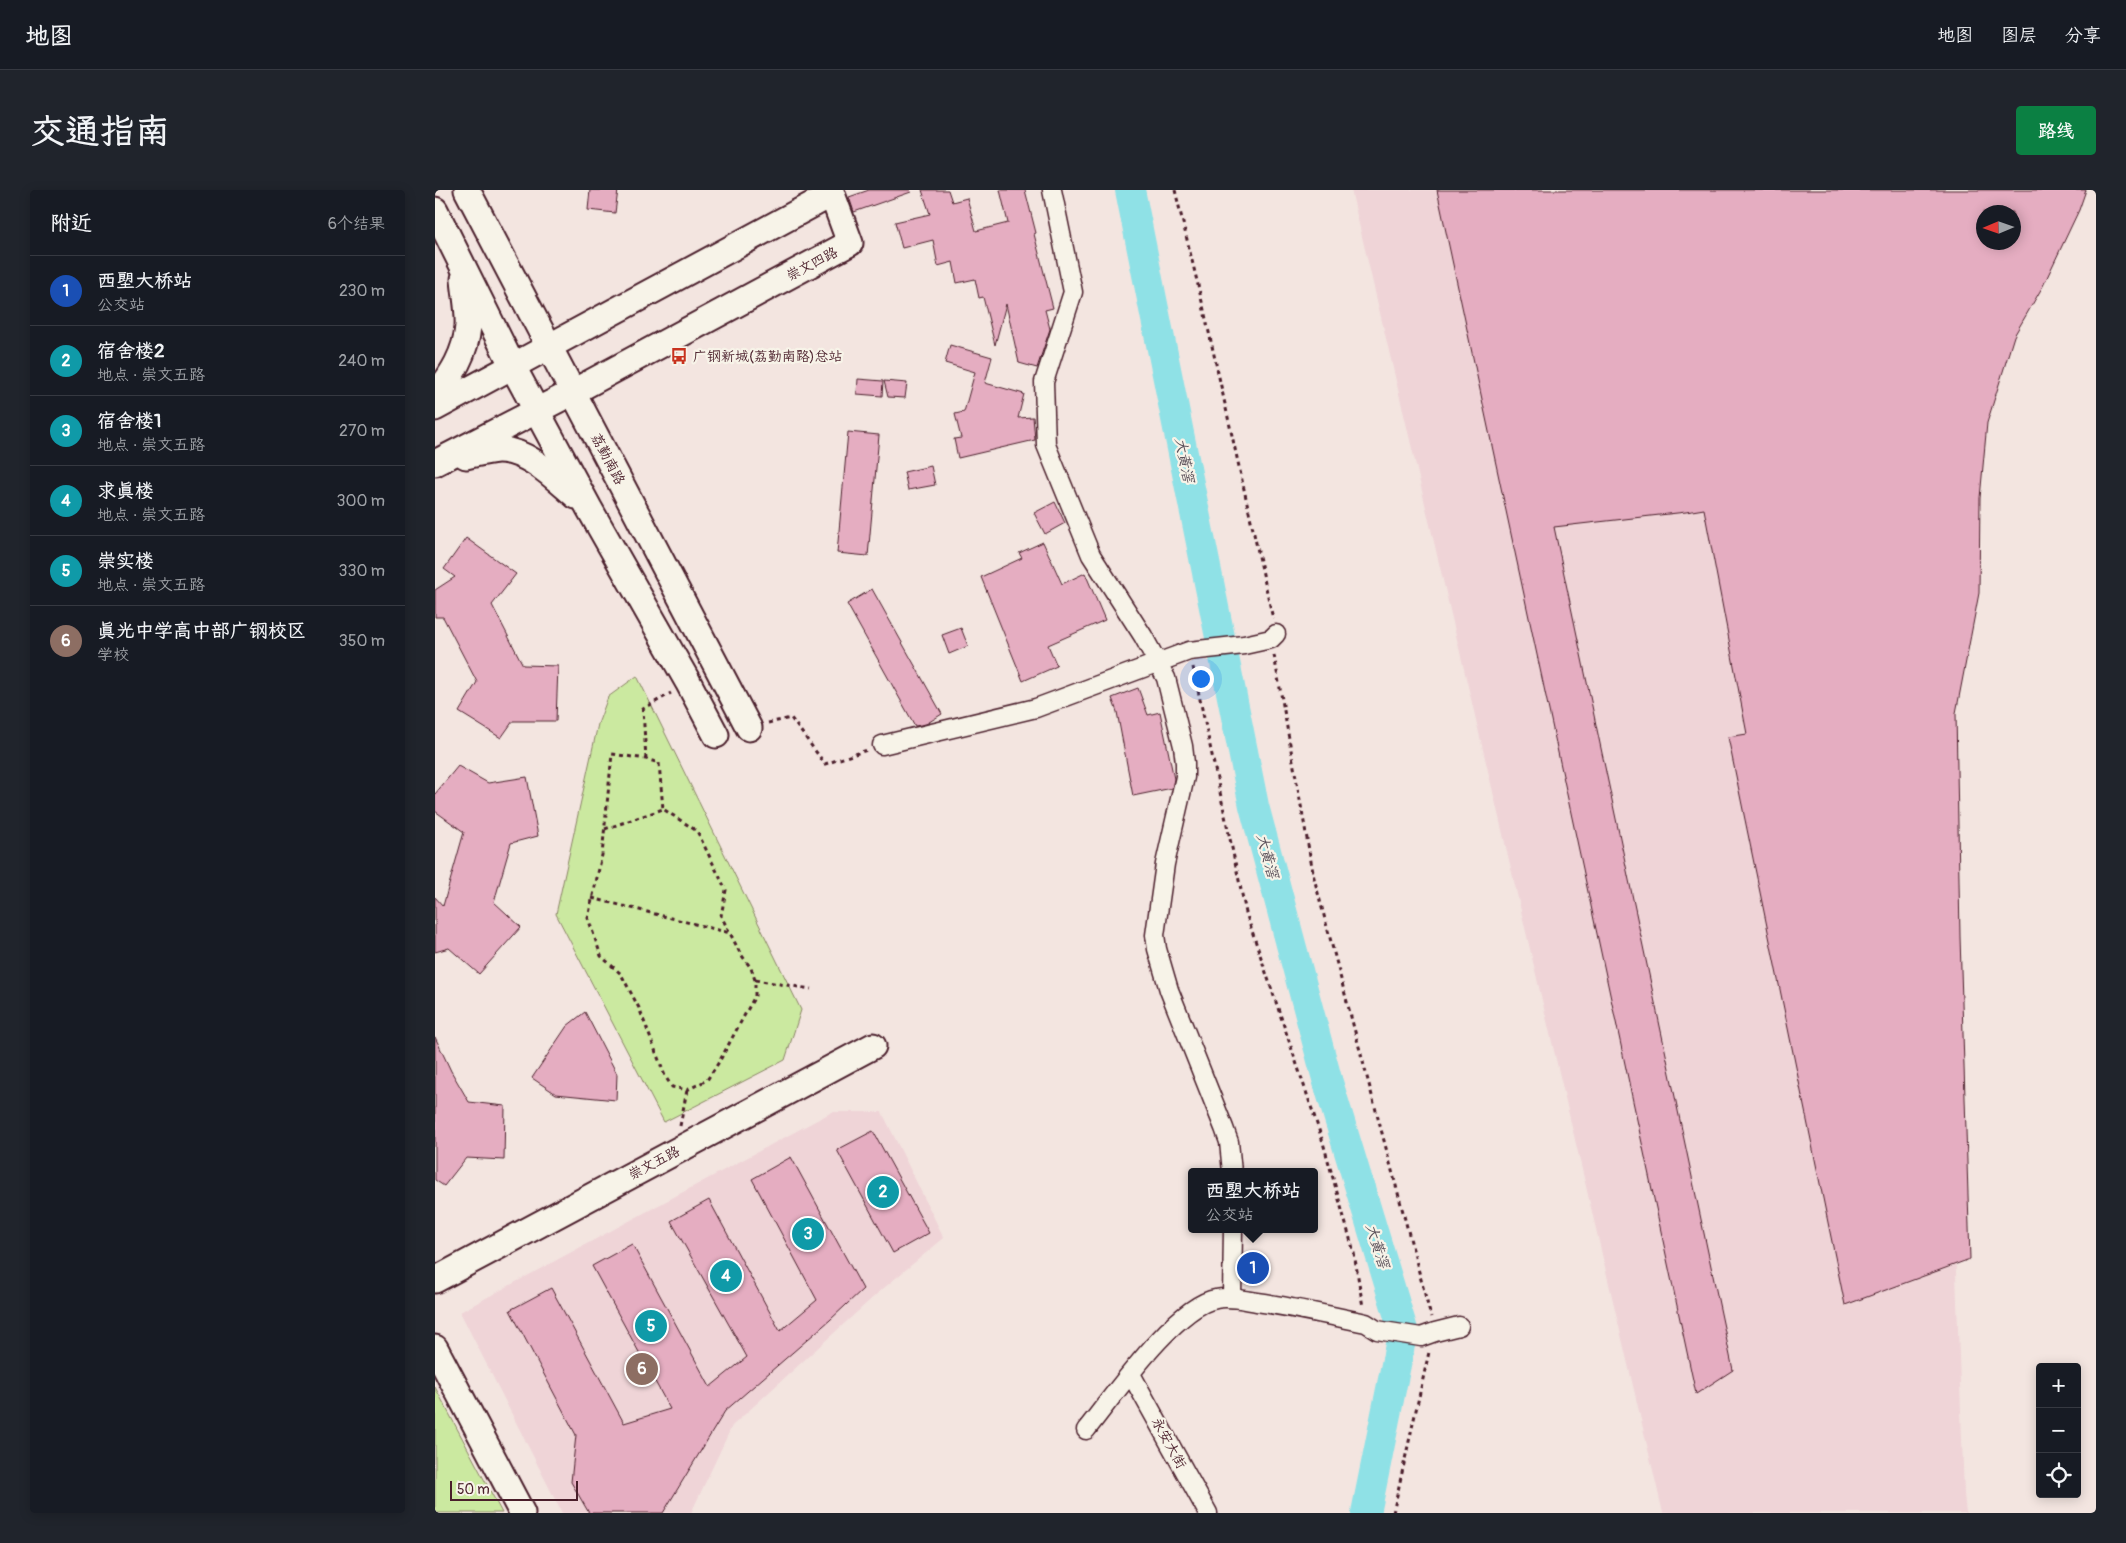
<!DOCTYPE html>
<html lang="zh">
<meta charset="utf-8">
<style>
body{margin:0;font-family:Pangolin,"LXGW WenKai TC",sans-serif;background:#20242c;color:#f1f3f6}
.controls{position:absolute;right:15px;bottom:15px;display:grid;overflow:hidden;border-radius:5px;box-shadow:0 2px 12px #0003}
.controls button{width:45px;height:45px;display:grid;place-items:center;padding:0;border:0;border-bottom:1px solid #363941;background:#171b24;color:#f1f3f6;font:25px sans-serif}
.compass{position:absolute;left:1541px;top:15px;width:45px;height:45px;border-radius:50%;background:#171b24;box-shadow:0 2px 12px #0003;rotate:268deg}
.scale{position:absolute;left:15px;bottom:12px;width:128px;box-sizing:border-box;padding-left:5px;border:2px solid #4a1f2b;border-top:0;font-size:14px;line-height:18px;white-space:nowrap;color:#4a1f2b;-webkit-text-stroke:4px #f7f3e8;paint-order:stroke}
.you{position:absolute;left:765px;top:488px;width:18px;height:18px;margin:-12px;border:4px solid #fff;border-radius:50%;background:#1a73e8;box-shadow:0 0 0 8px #1a73e833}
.badge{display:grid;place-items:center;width:32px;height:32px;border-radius:50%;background:#0b8043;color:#fff;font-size:16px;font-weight:700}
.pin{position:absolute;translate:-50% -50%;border:2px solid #fff;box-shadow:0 1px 5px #0006}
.popup{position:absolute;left:753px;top:978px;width:130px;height:65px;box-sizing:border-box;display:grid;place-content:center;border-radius:5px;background:#171b24;filter:drop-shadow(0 1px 4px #0005);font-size:16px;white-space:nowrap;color:#9ea1a6}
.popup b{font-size:19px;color:#f1f3f6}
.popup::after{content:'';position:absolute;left:50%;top:100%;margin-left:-10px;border:10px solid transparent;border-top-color:#171b24}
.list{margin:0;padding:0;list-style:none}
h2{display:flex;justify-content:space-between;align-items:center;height:65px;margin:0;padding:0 20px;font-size:21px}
h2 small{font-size:16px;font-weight:400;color:#9ea1a6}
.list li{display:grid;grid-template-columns:32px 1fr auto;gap:15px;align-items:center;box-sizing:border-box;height:70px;padding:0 20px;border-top:1px solid #363941}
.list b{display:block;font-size:19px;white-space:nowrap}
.list p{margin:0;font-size:16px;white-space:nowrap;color:#9ea1a6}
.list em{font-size:16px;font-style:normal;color:#9ea1a6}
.icon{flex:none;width:28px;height:28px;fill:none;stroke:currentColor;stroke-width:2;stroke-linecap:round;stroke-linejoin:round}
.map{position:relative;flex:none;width:1661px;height:1323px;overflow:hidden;border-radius:5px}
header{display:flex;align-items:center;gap:30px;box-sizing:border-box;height:70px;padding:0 25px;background:#171b24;border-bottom:1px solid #363941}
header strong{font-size:24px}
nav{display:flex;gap:28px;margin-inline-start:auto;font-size:18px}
.intro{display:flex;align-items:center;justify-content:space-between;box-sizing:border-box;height:120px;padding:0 30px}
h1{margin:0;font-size:35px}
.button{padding:12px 22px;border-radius:5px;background:#0b8043;color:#fff;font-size:18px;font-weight:700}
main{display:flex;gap:30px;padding:0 30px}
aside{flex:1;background:#171b24;border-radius:5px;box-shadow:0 2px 12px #0003}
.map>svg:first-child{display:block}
</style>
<header>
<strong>地图</strong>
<nav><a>地图</a><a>图层</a><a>分享</a></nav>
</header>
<div class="intro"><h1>交通指南</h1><a class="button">路线</a></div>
<main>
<aside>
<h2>附近<small>6个结果</small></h2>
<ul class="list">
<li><span class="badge" style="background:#1a4fb4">1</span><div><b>西塱大桥站</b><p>公交站</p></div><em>230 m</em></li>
<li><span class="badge" style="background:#0f9aa8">2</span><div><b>宿舍楼2</b><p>地点 · 崇文五路</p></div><em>240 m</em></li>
<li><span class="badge" style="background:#0f9aa8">3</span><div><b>宿舍楼1</b><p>地点 · 崇文五路</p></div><em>270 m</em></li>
<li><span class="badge" style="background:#0f9aa8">4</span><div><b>求真楼</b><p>地点 · 崇文五路</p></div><em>300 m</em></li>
<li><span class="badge" style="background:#0f9aa8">5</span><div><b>崇实楼</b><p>地点 · 崇文五路</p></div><em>330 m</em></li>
<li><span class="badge" style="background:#8d6e63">6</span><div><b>真光中学高中部广钢校区</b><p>学校</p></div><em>350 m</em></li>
</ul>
</aside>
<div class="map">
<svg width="1661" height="1323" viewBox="0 0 1661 1323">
<rect width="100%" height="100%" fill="#f3e5e0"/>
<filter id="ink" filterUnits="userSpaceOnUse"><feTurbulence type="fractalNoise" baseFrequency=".02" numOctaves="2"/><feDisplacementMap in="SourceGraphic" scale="10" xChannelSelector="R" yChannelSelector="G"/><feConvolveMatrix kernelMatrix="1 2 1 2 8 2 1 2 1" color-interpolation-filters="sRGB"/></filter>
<g filter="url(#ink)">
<!-- built -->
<g fill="#efd4d7" fill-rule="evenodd">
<path d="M916 0H1620L1494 341 1529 1304 1531 1323H1228ZM1548 22H1578V52H1548Z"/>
<polygon points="397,922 447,922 509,1048 444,1102 297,1236 256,1323 127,1323 25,1122"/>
</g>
<!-- green -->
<g fill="#cbe9a0" stroke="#8a8466">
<polygon points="202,486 366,820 350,870 229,932 121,724 163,534 173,507"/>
<polygon points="0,1197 67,1323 0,1323"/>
</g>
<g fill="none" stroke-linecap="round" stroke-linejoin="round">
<!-- river -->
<polyline stroke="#8fe1e6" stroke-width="30" points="695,0 819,616 892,889 968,1140 931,1323"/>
</g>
<!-- building -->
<g fill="#e5adc1" stroke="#4a1f2b" fill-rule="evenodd">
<polygon points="155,0 183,0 180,23 153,20"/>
<polygon points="434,0 475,0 476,2 419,22 414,7"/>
<polygon points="487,0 513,0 517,12 532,8 541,41 573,33 565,0 590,0 601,43 599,44 618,118 610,120 615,139 602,178 584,173 571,114 560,155 548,107 544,108 540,89 522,93 518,72 503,76 498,50 467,58 460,32 495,24"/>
<path d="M1002 0H1651L1644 20 1608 96 1579 146 1552 233 1545 308 1544 403 1521 523 1525 747 1535 1069 1410 1115 1293 547 1312 544 1269 319 1251 322 1119 337 1298 1180 1261 1204ZM1548 22H1578V52H1548Z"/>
<polygon points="515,155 557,167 550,193 589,204 583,228 598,227 600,250 523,268 519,249 526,248 520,224 529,222 540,182 510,173"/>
<polygon points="423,189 448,191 447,206 422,204"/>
<polygon points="449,191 472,193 470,208 453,207"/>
<polygon points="413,242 444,245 433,366 402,363"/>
<polygon points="496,276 500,295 473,300 469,282"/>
<polygon points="620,312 630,333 610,344 599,323"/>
<polygon points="31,348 81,384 57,415 88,475 123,476 121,531 78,531 66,548 24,522 42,492 8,427 0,427 0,400 20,387 9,379"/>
<polygon points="608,352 627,394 650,383 670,430 613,455 622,476 588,491 546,387 587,368 584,363"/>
<polygon points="437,399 507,524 491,534 480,536 412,414"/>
<polygon points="526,438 533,456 514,464 507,445"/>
<polygon points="703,498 713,525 725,522 739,589 737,598 698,606 682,522 677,508"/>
<polygon points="23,576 53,593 92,587 103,646 76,653 59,712 86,737 44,784 14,758 0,762 0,707 8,716 29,642 0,621 0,604"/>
<polygon points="150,822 182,884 181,910 121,904 97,888 132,836"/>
<polygon points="0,847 16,881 34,912 70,916 69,970 31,968 9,996 0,990"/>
<polygon points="438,941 494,1043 458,1063 402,960"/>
<polygon points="356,967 428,1099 395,1130 290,1221 228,1323 154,1323 136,1292 141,1245 75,1120 116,1098 189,1233 235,1219 157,1076 197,1054 275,1197 312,1167 236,1031 274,1010 345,1141 382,1110 317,989"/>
</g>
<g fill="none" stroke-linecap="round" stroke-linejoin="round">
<!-- street casing -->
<g stroke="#4a1f2b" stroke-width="21">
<g id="street">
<polyline points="617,0 638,102 609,192 611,255 656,365 708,446 731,488 748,556 750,573 750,587 730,674 720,745 722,759 734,800 789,938 794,952 797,982"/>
<polyline points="447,555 601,518 754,461 809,455 836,449 841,444"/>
<polyline points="797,1108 798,1039"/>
<polyline points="696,1184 773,1323"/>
<path d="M651 1240C677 1208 741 1115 781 1109 794 1106 809 1110 822 1112 859 1117 895 1126 931 1133L942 1140 986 1147 1000 1142 1024 1136"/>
</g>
</g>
<!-- secondary casing -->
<g stroke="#4a1f2b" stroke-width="29">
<g id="secondary">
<polyline points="32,0 314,538"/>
<polyline points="0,20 78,177 154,318 253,492 281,545"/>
<path d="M0 206C17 185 31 163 33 136 34 121 30 104 29 89"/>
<polyline points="0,218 397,4 415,53 138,202 0,273"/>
<path d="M31 266C41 264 51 261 62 260 92 259 120 288 141 306"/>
<polyline points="0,1090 438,856"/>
<polyline points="0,1158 87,1323"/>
</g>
</g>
<!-- path -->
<g stroke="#4a1f2b" stroke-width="3" stroke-dasharray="4 4" stroke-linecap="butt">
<polyline points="740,0 769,120 838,429"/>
<polyline points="839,465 879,688 996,1127"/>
<polyline points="758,477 811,723 887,949 919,1063 928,1117"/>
<polyline points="333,533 356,528 390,574 432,560"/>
<polyline points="211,569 208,519 236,503"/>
<polyline points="170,639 228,619"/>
<polyline points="157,708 295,743 305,763 316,778 320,790 320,806 284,872 272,890 252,900 237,897 230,886 204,818 186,784 166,766 153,728 167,665 177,564 211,569 224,573 228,619 262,641 291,700 286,726 295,743"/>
<polyline points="320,790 376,799"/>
<polyline points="245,936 252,900"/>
<polyline points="958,1323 994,1162"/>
</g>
<!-- street -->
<use href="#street" stroke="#f7f3e8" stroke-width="18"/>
<!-- secondary -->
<use href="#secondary" stroke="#f7f3e8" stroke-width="25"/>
</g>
</g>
<!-- icons -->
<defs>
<g id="bus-bare" transform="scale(1.35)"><path d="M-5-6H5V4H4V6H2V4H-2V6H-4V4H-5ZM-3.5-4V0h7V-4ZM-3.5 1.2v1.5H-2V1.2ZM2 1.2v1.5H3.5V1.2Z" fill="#c8321e" stroke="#f7f3e8" stroke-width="2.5" paint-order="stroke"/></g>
</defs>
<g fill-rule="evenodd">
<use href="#bus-bare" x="244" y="166"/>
</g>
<g text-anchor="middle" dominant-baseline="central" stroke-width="4.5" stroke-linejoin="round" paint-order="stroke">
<!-- street labels -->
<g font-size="14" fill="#4a1f2b" stroke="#f7f3e8">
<text transform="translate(377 74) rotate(-28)">崇文四路</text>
<text transform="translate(173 269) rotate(62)">荔勤南路</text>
<text transform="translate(219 973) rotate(-28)">崇文五路</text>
<text transform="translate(734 1253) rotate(61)">永安大街</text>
</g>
<!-- poi labels -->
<g font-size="14" fill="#4a1f2b" stroke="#f7f3e8" text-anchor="start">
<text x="258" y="166">广钢新城(荔勤南路)总站</text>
</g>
<!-- water labels -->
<g font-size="15" font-style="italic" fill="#5b505a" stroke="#f7f3e8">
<text transform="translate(749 270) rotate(79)">大黄滘</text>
<text transform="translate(832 666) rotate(75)">大黄滘</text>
<text transform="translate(942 1056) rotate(73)">大黄滘</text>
</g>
</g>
</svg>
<div class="controls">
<button>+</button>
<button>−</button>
<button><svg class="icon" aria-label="locate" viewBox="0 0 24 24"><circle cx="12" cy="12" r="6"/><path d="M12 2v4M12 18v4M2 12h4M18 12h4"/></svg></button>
</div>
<svg class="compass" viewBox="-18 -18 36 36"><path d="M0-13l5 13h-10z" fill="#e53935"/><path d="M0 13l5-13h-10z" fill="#9ea1a6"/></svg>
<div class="scale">50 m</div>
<div class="you"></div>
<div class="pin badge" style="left:818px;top:1078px;background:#1a4fb4">1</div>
<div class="popup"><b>西塱大桥站</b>公交站</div>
<div class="pin badge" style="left:448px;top:1002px;background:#0f9aa8">2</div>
<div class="pin badge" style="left:373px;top:1044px;background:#0f9aa8">3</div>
<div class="pin badge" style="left:291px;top:1086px;background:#0f9aa8">4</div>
<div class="pin badge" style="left:216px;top:1136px;background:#0f9aa8">5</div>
<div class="pin badge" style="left:207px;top:1179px;background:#8d6e63">6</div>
</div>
</main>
